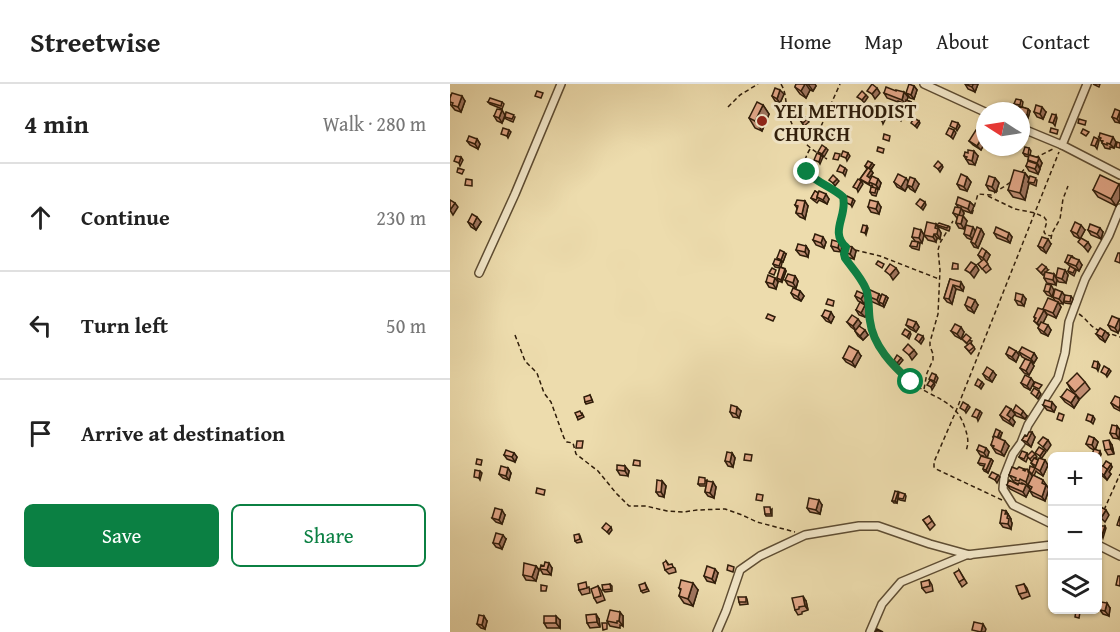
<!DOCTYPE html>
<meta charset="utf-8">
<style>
body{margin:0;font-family:"Gentium Book Plus",serif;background:#f6f6f6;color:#222}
.controls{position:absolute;right:18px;bottom:18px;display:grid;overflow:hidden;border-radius:9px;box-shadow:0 2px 4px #0004}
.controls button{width:54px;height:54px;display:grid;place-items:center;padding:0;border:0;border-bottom:2px solid #e0e0e0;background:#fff;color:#222;font:30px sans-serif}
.compass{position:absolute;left:526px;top:18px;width:54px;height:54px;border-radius:50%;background:#fff;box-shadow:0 2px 4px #0004;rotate:282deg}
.stop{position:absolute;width:18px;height:18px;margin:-14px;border:4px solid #0b8043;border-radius:50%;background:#fff}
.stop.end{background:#0b8043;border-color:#fff;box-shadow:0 2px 6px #0008}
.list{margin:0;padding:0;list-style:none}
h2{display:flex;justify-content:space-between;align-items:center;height:78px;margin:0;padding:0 24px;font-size:26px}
h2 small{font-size:20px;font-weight:400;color:#767676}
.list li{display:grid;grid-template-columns:39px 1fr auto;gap:18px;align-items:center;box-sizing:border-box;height:108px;padding:0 24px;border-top:2px solid #e0e0e0}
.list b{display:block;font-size:22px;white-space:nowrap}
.list em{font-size:20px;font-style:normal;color:#767676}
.actions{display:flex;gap:12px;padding:18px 24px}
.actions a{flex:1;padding:14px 0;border:2px solid #0b8043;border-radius:9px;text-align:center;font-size:21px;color:#0b8043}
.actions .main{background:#0b8043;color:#fff}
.icon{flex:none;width:33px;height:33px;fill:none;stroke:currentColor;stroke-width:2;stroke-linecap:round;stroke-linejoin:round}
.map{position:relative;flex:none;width:670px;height:548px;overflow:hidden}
header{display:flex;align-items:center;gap:36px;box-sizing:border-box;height:84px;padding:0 30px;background:#fff;border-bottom:2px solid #e0e0e0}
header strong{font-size:28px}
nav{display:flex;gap:33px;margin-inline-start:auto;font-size:21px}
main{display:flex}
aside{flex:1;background:#fff}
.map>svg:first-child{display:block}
</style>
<header>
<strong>Streetwise</strong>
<nav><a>Home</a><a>Map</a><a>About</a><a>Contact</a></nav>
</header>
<main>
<aside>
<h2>4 min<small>Walk · 280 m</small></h2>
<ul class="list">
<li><svg class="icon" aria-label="ahead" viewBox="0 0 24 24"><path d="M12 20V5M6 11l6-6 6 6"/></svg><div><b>Continue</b></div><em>230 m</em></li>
<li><svg class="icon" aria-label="left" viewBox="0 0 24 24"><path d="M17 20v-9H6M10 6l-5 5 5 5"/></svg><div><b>Turn left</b></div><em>50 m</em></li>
<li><svg class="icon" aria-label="arrive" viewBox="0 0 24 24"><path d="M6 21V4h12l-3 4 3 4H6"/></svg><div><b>Arrive at destination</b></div></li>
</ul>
<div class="actions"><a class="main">Save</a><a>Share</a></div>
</aside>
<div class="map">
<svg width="670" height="548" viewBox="0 0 670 548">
<rect width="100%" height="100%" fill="#eddcad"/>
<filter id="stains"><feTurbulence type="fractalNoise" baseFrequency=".00333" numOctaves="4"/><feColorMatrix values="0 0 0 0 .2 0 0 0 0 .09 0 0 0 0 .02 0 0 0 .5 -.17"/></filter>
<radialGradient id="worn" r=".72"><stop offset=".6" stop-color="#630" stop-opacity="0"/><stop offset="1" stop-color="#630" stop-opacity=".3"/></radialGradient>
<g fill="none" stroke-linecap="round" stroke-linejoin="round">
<!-- minor casing -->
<g stroke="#5e4d33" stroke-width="10">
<g id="minor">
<polyline points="474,0 535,28"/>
<polyline points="571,44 612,61 670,91"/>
<polyline points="612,61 637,0"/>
<polyline points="29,189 65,110 111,0"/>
<polyline points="602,440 563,421 553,405 554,393 563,370 571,359 578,341 608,294 615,269 619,238 629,211 635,195 659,151 670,124"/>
<polyline points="648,461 670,472"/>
<polyline points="267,548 276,527 290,486 310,472 355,451 409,442 428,442 480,460 520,471"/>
<polyline points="420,548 432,520 451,498 516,471 602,461"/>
</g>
</g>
<!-- path -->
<g stroke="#2f1d0a" stroke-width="1.5" stroke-dasharray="4.5 3" stroke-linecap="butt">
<path d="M331 0C336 8 335 15 337 23 342 50 355 62 377 75"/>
<polyline points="278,23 290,11 308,0"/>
<polyline points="368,49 390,0"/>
<path d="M360 65C339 100 384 96 393 114 402 130 376 145 395 162"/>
<polyline points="585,74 603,65"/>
<polyline points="571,89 578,81"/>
<polyline points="538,112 565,125 585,129 594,133 597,137 594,148 596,151 602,152"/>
<polyline points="522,130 528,110 541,111 561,98"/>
<polyline points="601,155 602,149 610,135 613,115 618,102"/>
<polyline points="405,166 430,172 489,195"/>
<path d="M394 168C395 179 412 196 417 207"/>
<path d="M418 215C420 234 421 252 433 268 440 279 451 290 461 298 483 315 506 315 515 344 518 353 519 358 516 367"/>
<path d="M629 230C637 235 641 244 650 247"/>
<polyline points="655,248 670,253"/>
<polyline points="65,251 75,277 87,289 94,309 101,318 114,354 117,358 123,359 126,370 148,387 166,409 179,422 196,422 217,427 234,428 247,426 275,425 292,431 307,438 345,448"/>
<polyline points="474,305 477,289 483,276 483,270 480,262 480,258 488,230 490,186 488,166 490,159 503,137"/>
<polyline points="552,416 486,385 484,383 484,378 506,327 609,68"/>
<polyline points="654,426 670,390"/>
</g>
<!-- minor -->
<use href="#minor" stroke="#f3e8ca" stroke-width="7"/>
</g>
<!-- wall -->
<g fill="#c39075" stroke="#2f1d0a" stroke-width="1.5">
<polygon points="346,0 365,0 366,2 363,7 360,6 356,14 350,10 345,3"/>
<polygon points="515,0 528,0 525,8 518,5"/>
<polygon points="464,2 467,6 464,15 460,14 456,9"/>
<polygon points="434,9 458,13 457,16 461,18 463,20 460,27 456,25 454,23 455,20 453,20 454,21 453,27 448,26 447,23 448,18 437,14"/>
<polygon points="334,10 330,19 325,17 322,12"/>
<polygon points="0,11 15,17 11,28 5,26 0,20"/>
<polygon points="571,16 573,18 572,23 578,25 580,27 578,34 573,32 569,23 566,22 564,20"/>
<polygon points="38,18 52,18 54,20 52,25 40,20"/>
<polygon points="313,21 319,30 312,47 305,44 299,34"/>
<polygon points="670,27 670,39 665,38 662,33"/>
<polygon points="584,28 596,28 593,35 587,33"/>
<polygon points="55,31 65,33 63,38 56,35 55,33 52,39 47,37 44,32"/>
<polygon points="354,32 359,38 354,42 350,36"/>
<polygon points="534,50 535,52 535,58 531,66 523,61 519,57"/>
<polygon points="649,53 666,58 664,64 660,63 660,65 655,64"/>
<polygon points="27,55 30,60 28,65 20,61 17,57"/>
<polygon points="579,64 581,67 580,71 589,74 592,79 590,84 589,83 590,85 588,90 579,87 576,82 579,78 578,76 579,73 575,72 573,69"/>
<polygon points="514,72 528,72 525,81 519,80"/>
<polygon points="424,81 421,86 423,89 419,94 421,95 428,95 431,99 429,105 426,104 428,106 426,112 422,111 420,108 423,103 422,101 421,102 412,97 410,95 417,85 415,82"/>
<polygon points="575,89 579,94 587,96 586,102 579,99 575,116 563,113 558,106"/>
<polygon points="517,93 521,98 517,107 510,105 507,100"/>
<polygon points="456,94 458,98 469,100 465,108 460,105 458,102 455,107 447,103 444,98"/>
<polygon points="545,94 549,99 546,108 539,106 536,101"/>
<polygon points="669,100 670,102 670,115 666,122 648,113 643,106"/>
<polygon points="365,107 379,115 377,120 369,116 367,119 363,116 361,114"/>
<polygon points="520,118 524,122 521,129 512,126 514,129 513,132 517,137 514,145 509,144 506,139 507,134 503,129 508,123 506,120"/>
<polygon points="345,121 358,122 355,135 350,133 346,129 347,124"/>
<polygon points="418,123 431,123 429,130 421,128"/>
<polygon points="18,138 31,138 26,146 21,143"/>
<polygon points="486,140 491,149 490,155 487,154 486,158 478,156 474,151"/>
<polygon points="487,141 498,142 500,144 499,147 489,143"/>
<polygon points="531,145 534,150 528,164 524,163 521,158 522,156 517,154 514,150 526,147"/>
<polygon points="471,146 474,151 472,159 468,158 470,160 469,166 462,164 460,162 465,157 462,153"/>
<polygon points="635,146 630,155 624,152 621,147"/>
<polygon points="638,146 653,148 651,155 641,151"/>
<polygon points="544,149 559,149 562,153 560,159 547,154"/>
<polygon points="363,156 376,158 374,164 366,161"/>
<polygon points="389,158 392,162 391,168 384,167 381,162"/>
<polygon points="601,160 596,169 591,166 588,162"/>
<polygon points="356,162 359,167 358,173 350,171 346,166"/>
<polygon points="406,167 404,175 396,173 393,168"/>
<polygon points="536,167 540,171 536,178 541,185 536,189 528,180 532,177 528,171"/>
<polygon points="336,170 333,178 331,177 332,179 331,183 335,185 336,187 332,198 328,197 327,194 330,184 325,183 323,180 328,176 327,174"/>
<polygon points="622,172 632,181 629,187 625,185 626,187 624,192 619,189 618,187 621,183 615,178"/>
<polygon points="587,185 598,186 595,188 604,190 606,192 615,186 618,191 616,199 609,198 607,196 606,201 597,199 594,194 595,189 593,191"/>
<polygon points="345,192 348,197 346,204 338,201 335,196"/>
<polygon points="500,195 514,203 513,207 506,205 502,220 497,218 494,214"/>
<polygon points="316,198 328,198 326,205 319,203"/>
<polygon points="604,206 602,213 597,211 594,207"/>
<polygon points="350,207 354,212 351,217 344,214 341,209"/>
<polygon points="612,208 615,212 621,212 623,215 621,220 615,219 614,217 613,220 608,219 611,223 606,234 597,230 593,225 605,217 603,213"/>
<polygon points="414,210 417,215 414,220 408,217 405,212"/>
<polygon points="429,210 431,213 436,212 438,214 434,223 418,216 415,211"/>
<polygon points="576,215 574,222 568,221 565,216"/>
<polygon points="515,221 528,221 524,229 518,226"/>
<polygon points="419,225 415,233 409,231 406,226"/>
<polygon points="597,231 593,239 601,246 598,252 591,249 588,244 589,242 584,237 585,235 584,233"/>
<polygon points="372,232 384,233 381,239 376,237"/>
<polygon points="669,235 670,237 670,244 668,249 661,246 658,241"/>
<polygon points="397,238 411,239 409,242 418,251 413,256 408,252 405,247 405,246 401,243"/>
<polygon points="466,238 469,243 466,248 460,245 456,241"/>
<polygon points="501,247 514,248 511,255 505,252"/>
<polygon points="646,250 659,251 655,258 650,255"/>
<polygon points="512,255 522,257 521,259 525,265 521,270 515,263 518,261"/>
<polygon points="566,267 569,271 566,278 559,274 556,270"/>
<polygon points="569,268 584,269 587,274 584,279 581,277 584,282 579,291 574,289 570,284 578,276 572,273"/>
<polygon points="411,272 405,283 396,278 393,274"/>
<polygon points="533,290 546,291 542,298 536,295"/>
<polygon points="584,298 580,306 574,303 571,299"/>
<polygon points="635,298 640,305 630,315 621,306 617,299"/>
<polygon points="140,311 143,318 136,320 135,318"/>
<polygon points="611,313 629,316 624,324 615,318"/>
<polygon points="670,314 670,327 664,324 661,319"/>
<polygon points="593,321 606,323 604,328 597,326"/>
<polygon points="561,325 565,330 562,334 565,338 563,342 553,336 550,331"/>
<polygon points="291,327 289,334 283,333 280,328"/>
<polygon points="563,327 577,332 575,335 566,332"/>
<polygon points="132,329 134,333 128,336 127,333"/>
<polygon points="667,342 670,346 669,355 663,354 660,349"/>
<polygon points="552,349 550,355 559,362 554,372 546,369 541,361 544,354 543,353"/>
<polygon points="577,352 585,353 581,363 576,360 572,356"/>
<polygon points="644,354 648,358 645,366 651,370 649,376 648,375 648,372 643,372 642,371 644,366 640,364 636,360"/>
<polygon points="662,361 664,370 658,371 655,366"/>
<polygon points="536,364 539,368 537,374 541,375 543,377 538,389 534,387 533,385 534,382 530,381 528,379 533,372 530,371 527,366"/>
<polygon points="64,369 67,373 65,378 57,375 54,371"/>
<polygon points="282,369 285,374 283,383 278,382 275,377"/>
<polygon points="577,369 578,371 585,370 587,373 585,374 598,381 593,392 588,389 586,387 584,392 593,396 599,405 595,417 583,412 580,407 580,405 579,404 580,405 576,413 560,405 557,401 568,401 568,400 564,398 559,391 567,385 579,387 585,384 581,379 582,378 578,373 576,378 571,375 569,373"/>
<polygon points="653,382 662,383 659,388 661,390 657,396 650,390 648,394 648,383 649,385"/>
<polygon points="58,384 61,389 59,396 53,394 49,390"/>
<polygon points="167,386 179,387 178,392 170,391"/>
<polygon points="257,396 257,399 266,403 264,414 258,412 255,408 256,402 250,402 248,400"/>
<polygon points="212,397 216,402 214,413 209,412 206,408"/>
<polygon points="448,408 449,410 455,410 456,412 455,417 450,416 448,414 447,419 444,419 442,417"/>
<polygon points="372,421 370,430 360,428 357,424"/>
<polygon points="322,425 322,432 316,432 315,430"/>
<polygon points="556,427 561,435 561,437 562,439 561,445 553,443 550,439"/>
<polygon points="55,431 52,440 46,438 42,434"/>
<polygon points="479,432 485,441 480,446 473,436"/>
<polygon points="130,452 132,458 127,459 125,457"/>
<polygon points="56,455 52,465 46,463 43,459"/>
<polygon points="216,477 219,481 225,484 226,488 219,490 215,486"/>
<polygon points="86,482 89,486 86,497 76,496 73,491"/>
<polygon points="102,484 101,491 93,490 90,485"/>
<polygon points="509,486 517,499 512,503 509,498"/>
<polygon points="268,489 265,499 257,497 254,492"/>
<polygon points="479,496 482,501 483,507 476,509 472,504"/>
<polygon points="195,499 199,507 193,509 191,507"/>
<polygon points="160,500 162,502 162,507 155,508 153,506"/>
<polygon points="574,500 577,504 580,512 572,515 569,510"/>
<polygon points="148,502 151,506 155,516 147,519 144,514"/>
<polygon points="139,503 140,509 132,511 129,506"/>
<polygon points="229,504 248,506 243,522 234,519 229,512 231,507"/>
<polygon points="296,513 297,515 298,520 290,521 289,518"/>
<polygon points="356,517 358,526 352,528 352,530 348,531 345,526"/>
<polygon points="660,524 659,532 653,530 650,526"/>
<polygon points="173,532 173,542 170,541 170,544 160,542 157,537"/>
<polygon points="149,535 150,543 140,544 137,539"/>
<polygon points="110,536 110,544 97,544 94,539"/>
<polygon points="37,537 35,545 31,544 27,540"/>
</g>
<!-- shaded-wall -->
<g fill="#9f755f" stroke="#2f1d0a" stroke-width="1.5">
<polygon points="355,0 356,0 360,6 356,14 351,7"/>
<polygon points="358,0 365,0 366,2 363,7"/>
<polygon points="523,0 528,0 525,8 522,3"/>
<polygon points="464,2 467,6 464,15 461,11"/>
<polygon points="427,4 430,9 425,15 422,10"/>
<polygon points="330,6 334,10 330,19 327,15"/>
<polygon points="454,8 458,13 456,20 452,16"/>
<polygon points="416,11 418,13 414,19 412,16"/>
<polygon points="12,12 15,17 11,28 8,23"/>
<polygon points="461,18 463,20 460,27 459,24"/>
<polygon points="313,21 319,30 312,47 305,37"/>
<polygon points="592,23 596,28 593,35 590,30"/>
<polygon points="578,25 580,27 578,34 577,31"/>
<polygon points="52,26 55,31 52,39 49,34"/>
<polygon points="670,27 670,39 667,35"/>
<polygon points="452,29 453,32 451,37 449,35"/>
<polygon points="606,31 607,34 605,42 603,39"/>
<polygon points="434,32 436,34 433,40 432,37"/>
<polygon points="469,37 470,39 467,44 465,42"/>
<polygon points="508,39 510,42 507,47 506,45"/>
<polygon points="59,46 61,48 58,54 57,52"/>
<polygon points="396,46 400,51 395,59 392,55"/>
<polygon points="504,46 506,49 503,55 501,53"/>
<polygon points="534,50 535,52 535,58 531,66 527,62"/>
<polygon points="663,53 666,58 664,64 660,60"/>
<polygon points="27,55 30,60 28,65 25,60"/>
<polygon points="648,55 649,57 647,65 645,62"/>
<polygon points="376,64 378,66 374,73 372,70"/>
<polygon points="524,67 528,72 525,81 522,77"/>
<polygon points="398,69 400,72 397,77 396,74"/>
<polygon points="371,71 373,73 370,80 369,78"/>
<polygon points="11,73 13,76 10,82 9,79"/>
<polygon points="589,74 592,79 590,84 587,79"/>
<polygon points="422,79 424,81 420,86 419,84"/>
<polygon points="587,80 590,85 588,90 585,85"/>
<polygon points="492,81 493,83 490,88 488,85"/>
<polygon points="395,84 397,86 395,92 393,89"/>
<polygon points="421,86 423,89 419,94 417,92"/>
<polygon points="575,89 580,96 578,98 579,99 575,116 570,109"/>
<polygon points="517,93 521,98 517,107 514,103"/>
<polygon points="456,94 459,99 455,107 451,103"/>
<polygon points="545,94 549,99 546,108 542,103"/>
<polygon points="387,95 389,97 385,102 383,99"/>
<polygon points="428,95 431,99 429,105 426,101"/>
<polygon points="465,95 469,100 465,108 462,103"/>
<polygon points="411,97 413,100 408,108 407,105"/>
<polygon points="669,100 670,102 670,115 666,122 661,115"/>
<polygon points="376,110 379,115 377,120 373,116"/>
<polygon points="403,115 405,117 402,123 401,121"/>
<polygon points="355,117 358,122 355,135 352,130"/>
<polygon points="428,118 431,123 429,130 426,125"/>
<polygon points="475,118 476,121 473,126 471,124"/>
<polygon points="520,118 524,122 521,129 518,125"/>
<polygon points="5,119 8,123 3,131 0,126"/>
<polygon points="511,124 514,129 512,136 509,131"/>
<polygon points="513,132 517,137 514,145 511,140"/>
<polygon points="27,133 31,138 26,146 23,141"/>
<polygon points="486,140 491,149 490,155 487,150 485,144"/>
<polygon points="631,141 635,146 630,155 627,150"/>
<polygon points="417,142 418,144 416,151 415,149"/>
<polygon points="523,143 526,148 523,156 520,152"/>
<polygon points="650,144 653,148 651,155 647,150"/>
<polygon points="531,145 534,150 528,164 525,160"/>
<polygon points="471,146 474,151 472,159 469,154"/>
<polygon points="559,149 562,153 560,159 557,155"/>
<polygon points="484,150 487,154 486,158 483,153"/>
<polygon points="373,153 376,158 374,164 371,159"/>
<polygon points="598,155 601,160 596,169 593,164"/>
<polygon points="389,158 392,162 391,168 388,164"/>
<polygon points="638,158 641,163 638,168 634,163"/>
<polygon points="356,162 359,167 358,173 355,168"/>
<polygon points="402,163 406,167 404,175 400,170"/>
<polygon points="536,167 540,171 536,179 533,174"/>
<polygon points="334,168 336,170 333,178 331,176"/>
<polygon points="629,176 632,181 629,187 626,182"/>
<polygon points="526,181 529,186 524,194 520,189"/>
<polygon points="596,183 598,186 593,191 591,189"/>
<polygon points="446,184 449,189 443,196 440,191"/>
<polygon points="335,185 336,187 332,198 331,196"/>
<polygon points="615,186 618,191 616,199 612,195"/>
<polygon points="604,190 607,196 606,201 603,196"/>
<polygon points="345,192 348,197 346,204 343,199"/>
<polygon points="325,194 328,198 326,205 323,200"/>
<polygon points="511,198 514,203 513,207 510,203"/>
<polygon points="503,201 506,205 502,220 499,215"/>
<polygon points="601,201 604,206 602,213 599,208"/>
<polygon points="350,207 354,212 351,217 348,213"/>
<polygon points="612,208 615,212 613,220 609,215"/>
<polygon points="414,210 417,215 414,220 411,215"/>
<polygon points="429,210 433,215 429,218 430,221 427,216"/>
<polygon points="573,211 576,215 574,222 571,218"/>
<polygon points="436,212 438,214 434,223 433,220"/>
<polygon points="525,216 528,221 524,229 521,224"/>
<polygon points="608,218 611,223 606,234 603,229"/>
<polygon points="415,221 419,225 415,233 411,229"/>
<polygon points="594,226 597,231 591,243 587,239"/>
<polygon points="381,228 384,233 381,239 378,235"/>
<polygon points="408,235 411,239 406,247 403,242"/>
<polygon points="669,235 670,237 670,244 668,249 665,244"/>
<polygon points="466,238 469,243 466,248 463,244"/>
<polygon points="598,241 601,246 598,252 594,248"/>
<polygon points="511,243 514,248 511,255 507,250"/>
<polygon points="415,246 418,251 413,256 410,252"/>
<polygon points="655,247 659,251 655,258 652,253"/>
<polygon points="460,248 461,250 459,255 457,253"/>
<polygon points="473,252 474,255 471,260 469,258"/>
<polygon points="464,266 467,270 462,276 459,271"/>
<polygon points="408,267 411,272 405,283 402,278"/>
<polygon points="566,267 569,271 566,278 562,273"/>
<polygon points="584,269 587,274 584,279 581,275"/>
<polygon points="451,274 453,276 449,281 447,279"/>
<polygon points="581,277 584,282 579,291 576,287"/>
<polygon points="648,278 650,281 648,287 647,285"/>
<polygon points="659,285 661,287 657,293 656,291"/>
<polygon points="543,287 546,291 542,298 539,294"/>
<polygon points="486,291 488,294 486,299 484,297"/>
<polygon points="581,294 584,298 580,306 577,302"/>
<polygon points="532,298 534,300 531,305 529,303"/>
<polygon points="484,299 485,301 482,306 481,303"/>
<polygon points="589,307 591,310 588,315 586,313"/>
<polygon points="626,311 629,316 624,324 621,319"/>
<polygon points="602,318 606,323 604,328 601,324"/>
<polygon points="518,321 520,323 516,329 515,327"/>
<polygon points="287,323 291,327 289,334 286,330"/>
<polygon points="561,325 565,330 562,334 565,338 563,342 559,337 557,331"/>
<polygon points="530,327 532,329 528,337 527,334"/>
<polygon points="573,327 577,332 575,335 571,331"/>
<polygon points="643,332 645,335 643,340 641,338"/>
<polygon points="667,342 670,346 669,355 666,350"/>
<polygon points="550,347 552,349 548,357 547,355"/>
<polygon points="582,348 585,353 581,363 577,358"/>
<polygon points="644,354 648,358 645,366 642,361"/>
<polygon points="598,356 601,361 597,367 593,363"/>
<polygon points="659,356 662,361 664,370 661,365"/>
<polygon points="555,357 559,362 554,372 551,368"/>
<polygon points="536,364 539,368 537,374 534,369"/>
<polygon points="594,366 596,368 591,375 590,372"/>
<polygon points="650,367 651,370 649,376 648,373"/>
<polygon points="64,369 67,373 65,378 62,373"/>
<polygon points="282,369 285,374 283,383 280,378"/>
<polygon points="541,375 543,377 538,389 536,386"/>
<polygon points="595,376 598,381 593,392 590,387"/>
<polygon points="661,380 662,383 659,388 661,390 657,396 654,391"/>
<polygon points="175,382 179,387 178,392 175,387"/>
<polygon points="58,384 61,389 59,396 56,392"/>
<polygon points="574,385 578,391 578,386 583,393 578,401 580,405 576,398 573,386"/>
<polygon points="30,387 32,389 30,396 29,394"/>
<polygon points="548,391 550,393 547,399 545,396"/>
<polygon points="212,397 216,402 214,413 211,408"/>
<polygon points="263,398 266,403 264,414 260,409"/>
<polygon points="576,401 580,405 576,413 573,408"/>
<polygon points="596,401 599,405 595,417 592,413"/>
<polygon points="448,408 449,410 447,419 445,417"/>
<polygon points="369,416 372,421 370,430 366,426"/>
<polygon points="52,426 55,431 52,440 49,436"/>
<polygon points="656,426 659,431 655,438 651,434"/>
<polygon points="556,427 561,435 561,437 562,439 561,445 558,440 555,430"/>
<polygon points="655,442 656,444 653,454 652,451"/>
<polygon points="161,443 162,446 159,450 157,448"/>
<polygon points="53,451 56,455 52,465 49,460"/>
<polygon points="99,479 102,484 101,491 97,486"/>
<polygon points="86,482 89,486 86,497 82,493"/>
<polygon points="265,485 268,489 265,499 262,495"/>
<polygon points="243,499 248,506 243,522 238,515"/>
<polygon points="353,512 356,517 358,526 355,522"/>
<polygon points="657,519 660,524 659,532 655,527"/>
<polygon points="170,528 173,532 173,542 169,537"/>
<polygon points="146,530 149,535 150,543 147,538"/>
<polygon points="34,532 37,537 35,545 32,541"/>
<polygon points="106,532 110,536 110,544 106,539"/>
<polygon points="533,540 536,545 535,548 531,548"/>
</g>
<!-- building -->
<g fill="#e3a788" stroke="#2f1d0a" stroke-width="1.5">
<polygon points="346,0 355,0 351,7 345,3"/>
<polygon points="422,0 427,4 422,10 417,7"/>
<polygon points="459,0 464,2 461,11 456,9"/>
<polygon points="515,0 523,0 522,3"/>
<polygon points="643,0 650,0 649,3"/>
<polygon points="436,3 446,7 446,6 454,8 452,16 434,9"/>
<polygon points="325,4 330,6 327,15 322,12"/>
<polygon points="87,7 93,9 91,14 85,12"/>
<polygon points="412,7 416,11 412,16 407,13"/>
<polygon points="2,9 12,12 8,23 2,21 3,19 0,18 0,14"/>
<polygon points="40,14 52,18 51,22 38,18"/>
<polygon points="566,15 571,16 570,21 564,20"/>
<polygon points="456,16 461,18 459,24 454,23"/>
<polygon points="448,17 453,19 451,25 447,23"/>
<polygon points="307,18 313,21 305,37 299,34"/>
<polygon points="586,21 592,23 590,30 584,28"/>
<polygon points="569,22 578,25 577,31 571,30 572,28 571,27 568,27"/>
<polygon points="47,25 52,26 49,34 44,32"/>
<polygon points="665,25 670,27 667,35 662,33"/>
<polygon points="447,27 452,29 449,35 444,32"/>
<polygon points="56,28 64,31 62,35 55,33"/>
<polygon points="430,30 434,32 432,37 428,35"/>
<polygon points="602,30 606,31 603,39 599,38"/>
<polygon points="354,32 357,35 353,39 350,36"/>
<polygon points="464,34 469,37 465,42 461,39"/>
<polygon points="629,35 636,37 635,41 628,39"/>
<polygon points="502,37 508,39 506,45 500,42"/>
<polygon points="53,44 59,46 57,52 51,50"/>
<polygon points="392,44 396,46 392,55 388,52"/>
<polygon points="499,44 504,46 501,53 496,50"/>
<polygon points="601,44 608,46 607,50 600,48"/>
<polygon points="633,45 639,48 636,52 631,49"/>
<polygon points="526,46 534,50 527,62 519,57"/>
<polygon points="377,48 383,51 380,56 375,53"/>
<polygon points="650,49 663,53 660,60 657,59 657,61 652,59 653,57 650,56 651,54 649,53"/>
<polygon points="434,50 440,52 439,57 433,55"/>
<polygon points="19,52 27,55 25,60 17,57"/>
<polygon points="644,53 648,55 645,62 641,61"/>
<polygon points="667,58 670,59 670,64 666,63"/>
<polygon points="372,61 376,64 372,70 368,68"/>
<polygon points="428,63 434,65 433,69 427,67"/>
<polygon points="575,63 579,64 578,71 573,69"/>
<polygon points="518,66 524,67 522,77 516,75 517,73 514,72 515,68 518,69"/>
<polygon points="393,67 398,69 396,74 391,72"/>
<polygon points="367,69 371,71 369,78 364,76"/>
<polygon points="385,69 390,70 388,76 383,75"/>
<polygon points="579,71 589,74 587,79 578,76"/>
<polygon points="6,72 11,73 9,79 4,77"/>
<polygon points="418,77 422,79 419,84 415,82"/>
<polygon points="488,77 492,81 488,85 484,82"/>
<polygon points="578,77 587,80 585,85 576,82"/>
<polygon points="390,81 395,84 393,89 387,87"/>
<polygon points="8,84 14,86 12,90 7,88"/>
<polygon points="418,84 421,86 417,92 421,95 419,100 410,95"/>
<polygon points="564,86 575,89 570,109 558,106"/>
<polygon points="448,90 456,94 451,103 444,98"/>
<polygon points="511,90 517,93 514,103 507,100"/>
<polygon points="383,91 387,95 383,99 379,96"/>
<polygon points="650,91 669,100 661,115 643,106"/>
<polygon points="353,92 360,94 358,99 352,97"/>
<polygon points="422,92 428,95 426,101 419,98"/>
<polygon points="539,92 545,94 542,103 536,101"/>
<polygon points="580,92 586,94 584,99 578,98"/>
<polygon points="460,93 465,95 462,103 457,101"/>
<polygon points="16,95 22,96 22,102 15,101"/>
<polygon points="408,95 411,97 407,105 403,103"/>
<polygon points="421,103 426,104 425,109 420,108"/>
<polygon points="365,107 368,109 367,113 368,113 366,116 361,114"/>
<polygon points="369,107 376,110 373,116 367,113"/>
<polygon points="397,112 403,115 401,121 395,118"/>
<polygon points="508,113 520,118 518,125 506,120"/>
<polygon points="470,115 475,118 471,124 466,120"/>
<polygon points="0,116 5,119 0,126"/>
<polygon points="347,116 355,117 352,130 346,129 348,122 345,121"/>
<polygon points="420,116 428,118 426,125 418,123"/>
<polygon points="505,123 511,124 509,131 503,129"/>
<polygon points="22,130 27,133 23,141 18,138"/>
<polygon points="508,131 513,132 511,140 506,139"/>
<polygon points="477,138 486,140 485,144 488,145 487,150 484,150 483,153 474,151"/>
<polygon points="625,138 631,141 627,150 621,147"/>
<polygon points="489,139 498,142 497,144 487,141"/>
<polygon points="640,140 650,144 647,150 638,146"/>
<polygon points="413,141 417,142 415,149 411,148"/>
<polygon points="516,141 523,143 520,152 514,150"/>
<polygon points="527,143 531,145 525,160 521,158"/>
<polygon points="546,143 559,149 557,155 544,149"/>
<polygon points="464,144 471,146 469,154 462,153"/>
<polygon points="365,150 373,153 371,159 363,156"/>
<polygon points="592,153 598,155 593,164 588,162"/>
<polygon points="631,154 638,158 634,163 628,158"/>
<polygon points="382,156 389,158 388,164 381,162"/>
<polygon points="462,157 468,158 467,163 460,162"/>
<polygon points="348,160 356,162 355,168 346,166"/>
<polygon points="395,161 402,163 400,170 393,168"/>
<polygon points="532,164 536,167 533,174 528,171"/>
<polygon points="330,166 334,168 331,176 327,174"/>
<polygon points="668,169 670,169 670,179 665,177"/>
<polygon points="618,171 622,172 618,179 615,178"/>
<polygon points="621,173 629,176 626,182 618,179"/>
<polygon points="325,175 331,177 329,182 323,180"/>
<polygon points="534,175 538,180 532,185 528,180"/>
<polygon points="428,177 434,180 432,184 426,180"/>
<polygon points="521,178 526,181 520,189 515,186"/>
<polygon points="503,179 508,180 508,185 502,185"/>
<polygon points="440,180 446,184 440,191 435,187"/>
<polygon points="592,180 596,183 591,189 587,185"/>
<polygon points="620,182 625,185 623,189 618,187"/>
<polygon points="330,183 335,185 331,196 327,194"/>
<polygon points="322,184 326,186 324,191 319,189"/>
<polygon points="608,184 615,186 612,195 606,193"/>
<polygon points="595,188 604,190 603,196 594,194"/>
<polygon points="338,190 345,192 343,199 335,196"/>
<polygon points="318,191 325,194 323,200 316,198"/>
<polygon points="500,195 511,198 510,203 503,201 499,215 494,214"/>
<polygon points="596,200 601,201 599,208 594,207"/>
<polygon points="343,204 350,207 348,213 341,209"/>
<polygon points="418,205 429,210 427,216 415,211"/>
<polygon points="605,205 612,208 609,215 603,213"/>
<polygon points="407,207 414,210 411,215 405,212"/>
<polygon points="566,209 573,211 571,218 565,216"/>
<polygon points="432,210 436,212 433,220 429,218"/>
<polygon points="615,211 621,212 620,218 614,217"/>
<polygon points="518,213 525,216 521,224 515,221"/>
<polygon points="598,214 608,218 603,229 593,225"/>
<polygon points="378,215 384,217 383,222 376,220"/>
<polygon points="410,218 415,221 411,229 406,226"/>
<polygon points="588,224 594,226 587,239 584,237 586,234 584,233"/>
<polygon points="375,226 381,228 378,235 372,232"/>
<polygon points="318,230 325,233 323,237 316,234"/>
<polygon points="402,231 408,235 403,242 397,238"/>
<polygon points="662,232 669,235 665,244 658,241"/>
<polygon points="458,235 466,238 463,244 456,241"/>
<polygon points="591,238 598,241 594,248 588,244"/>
<polygon points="505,240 511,243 507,250 501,247"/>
<polygon points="409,242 415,246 410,252 405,247"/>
<polygon points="650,244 655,247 652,253 646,250"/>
<polygon points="455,245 460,248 457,253 452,250"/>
<polygon points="468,250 473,252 469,258 465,255"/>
<polygon points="516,250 521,254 517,259 512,255"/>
<polygon points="520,259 524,263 519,267 515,263"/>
<polygon points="458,260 464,266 459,271 453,266"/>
<polygon points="399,262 408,267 402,278 393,274"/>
<polygon points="559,263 566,267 562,273 556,270"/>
<polygon points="572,263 584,269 581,275 569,268"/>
<polygon points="447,271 451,274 447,279 444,276"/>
<polygon points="575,275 581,277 576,287 570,284"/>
<polygon points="644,277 648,278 647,285 642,283"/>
<polygon points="654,282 659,285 656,291 651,288"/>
<polygon points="537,283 543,287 539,294 533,290"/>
<polygon points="482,289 486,291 484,297 479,295"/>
<polygon points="627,289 635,298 625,308 617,299"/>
<polygon points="575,291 581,294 577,302 571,299"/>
<polygon points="528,295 532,298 529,303 525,301"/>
<polygon points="480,296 484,299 481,303 477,301"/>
<polygon points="585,298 592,301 589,305 583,302"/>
<polygon points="584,304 589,307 586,313 581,309"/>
<polygon points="617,305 626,311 621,319 611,313"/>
<polygon points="140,311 142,316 135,318 134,313"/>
<polygon points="665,312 670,314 670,321 669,324 661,319"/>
<polygon points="595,316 602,318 601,324 593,321"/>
<polygon points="513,318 518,321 515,327 510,324"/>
<polygon points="281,321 287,323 286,330 280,328"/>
<polygon points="566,321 573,327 571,331 563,327"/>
<polygon points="556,322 561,325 557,331 561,334 559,337 550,331"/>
<polygon points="526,325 530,327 527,334 522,332"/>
<polygon points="130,327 132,331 127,333 125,329"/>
<polygon points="609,329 614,331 612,337 607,335"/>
<polygon points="638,330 643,332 641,338 636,336"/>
<polygon points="662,341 667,342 666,350 660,349"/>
<polygon points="546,345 550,347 547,354 543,353"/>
<polygon points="579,348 582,348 577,358 572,356 575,351 577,352"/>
<polygon points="544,352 555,357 551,368 543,364 544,362 541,361"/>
<polygon points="639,352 644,354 642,361 636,360"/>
<polygon points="593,353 598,356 593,363 588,359"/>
<polygon points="659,356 661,365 655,366 653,357"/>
<polygon points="127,357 133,357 132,364 126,364"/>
<polygon points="529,361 536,364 534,369 527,366"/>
<polygon points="589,363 594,366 590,372 585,369"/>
<polygon points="644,365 650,367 648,373 642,371"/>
<polygon points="56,366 64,369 62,373 54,371"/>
<polygon points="572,367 577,369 574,375 569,373"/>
<polygon points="582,367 585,370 580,375 577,372"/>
<polygon points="277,368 282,369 280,378 275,377"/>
<polygon points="295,370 302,371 301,377 294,376"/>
<polygon points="531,372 541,375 536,386 533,385 535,380 528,379"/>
<polygon points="584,374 588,376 586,382 581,379"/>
<polygon points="589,374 595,376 590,387 585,384"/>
<polygon points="27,375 32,376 31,381 26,380"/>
<polygon points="184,376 190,377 190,382 183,381"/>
<polygon points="656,377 661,380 657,386 653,382"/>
<polygon points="167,381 175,382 175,387 167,386"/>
<polygon points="651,381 657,385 654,391 648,387"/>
<polygon points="51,382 58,384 56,392 49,390"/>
<polygon points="580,382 585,384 582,390 579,387"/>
<polygon points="562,383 567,385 569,383 574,385 573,386 575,387 576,385 578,386 578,388 579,389 576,398 570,395 569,397 565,396 566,394 559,391"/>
<polygon points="25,386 30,387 29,394 24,393"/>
<polygon points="542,388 548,391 545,396 539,393"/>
<polygon points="583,391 593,396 592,399 596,401 592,413 580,407 582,403 578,401"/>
<polygon points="249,393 255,394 255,400 248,400"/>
<polygon points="207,396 212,397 211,408 206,408"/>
<polygon points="559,396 568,401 569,399 572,400 572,399 576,401 573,408 557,401"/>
<polygon points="257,397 263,398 260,409 255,408"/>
<polygon points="87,404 95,406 94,411 86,409"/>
<polygon points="445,407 448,408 445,417 442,417"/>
<polygon points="449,408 455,410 453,415 448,414"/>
<polygon points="307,410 313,411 312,417 306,416"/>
<polygon points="359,414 369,416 366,426 357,424"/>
<polygon points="314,423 320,423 321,430 315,430"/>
<polygon points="651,423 656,426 651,434 648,431 648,429"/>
<polygon points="45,424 52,426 49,436 42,434"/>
<polygon points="552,426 556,427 555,430 558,430 557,434 559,435 558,440 550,439"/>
<polygon points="479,432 482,437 477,441 473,436"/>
<polygon points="670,432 670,442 667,441"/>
<polygon points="156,439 161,443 157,448 152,444"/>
<polygon points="651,442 655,442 652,451 649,451 650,449 648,448 649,444 651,444"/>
<polygon points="46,449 53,451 49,460 43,459"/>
<polygon points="129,450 130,455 125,457 124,451"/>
<polygon points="216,477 218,481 222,480 223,483 215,486 213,479"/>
<polygon points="95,478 99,479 97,486 90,485 91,481 94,482"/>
<polygon points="74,479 86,482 82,493 73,491"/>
<polygon points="278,481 284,483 283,488 277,486"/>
<polygon points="257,482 265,485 262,495 254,492"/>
<polygon points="509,486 514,495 509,498 504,489"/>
<polygon points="668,492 670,492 670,502 666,501"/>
<polygon points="231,496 243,499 238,515 229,512 231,505 229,504"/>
<polygon points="479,496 480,502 472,504 471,498"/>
<polygon points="136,498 137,504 129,506 128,500"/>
<polygon points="195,499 197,505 191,507 189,501"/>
<polygon points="160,500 161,505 153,506 152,501"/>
<polygon points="574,500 577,508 569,510 566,502"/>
<polygon points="91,501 97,502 96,507 91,507"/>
<polygon points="148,502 151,512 144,514 141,505"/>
<polygon points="353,512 355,522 349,523 349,525 345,526 342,514"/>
<polygon points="288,513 296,513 296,518 289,518"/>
<polygon points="651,518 657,519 655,527 650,526"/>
<polygon points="160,526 170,528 169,537 167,537 167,539 157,537"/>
<polygon points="626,527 630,528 629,534 625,533"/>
<polygon points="146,530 147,538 137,539 136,531"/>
<polygon points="29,531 34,532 32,541 27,540"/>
<rect x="94" y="532" width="12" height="7"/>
<polygon points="524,538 533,540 531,548 522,546"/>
<polygon points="152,539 157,539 157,545 153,546"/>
<polygon points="427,545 433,548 425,548"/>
</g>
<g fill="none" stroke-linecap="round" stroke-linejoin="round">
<!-- route -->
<path stroke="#0b8043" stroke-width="8" d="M357 88C367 99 382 103 393 113 398 131 379 148 396 163L394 170 395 174C402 184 411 193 416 205 420 215 418 227 420 237 423 262 443 282 461 298"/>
</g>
<!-- markers -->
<circle fill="#8f2418" stroke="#f3e8ca" stroke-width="2" cx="312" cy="37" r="6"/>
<g text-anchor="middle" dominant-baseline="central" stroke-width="6" stroke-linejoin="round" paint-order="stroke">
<!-- poi labels -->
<g font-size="20" font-weight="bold" fill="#2f1d0a" stroke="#f3e8ca" text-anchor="start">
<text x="324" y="26">YEI METHODIST<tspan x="324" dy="23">CHURCH</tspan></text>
</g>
</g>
<rect width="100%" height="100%" filter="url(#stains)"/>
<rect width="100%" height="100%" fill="url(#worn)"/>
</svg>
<div class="controls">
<button>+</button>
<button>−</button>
<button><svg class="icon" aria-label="layers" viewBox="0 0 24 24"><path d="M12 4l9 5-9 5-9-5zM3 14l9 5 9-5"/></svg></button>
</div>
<svg class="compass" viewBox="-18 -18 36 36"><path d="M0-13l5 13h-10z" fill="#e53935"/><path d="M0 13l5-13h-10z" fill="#767676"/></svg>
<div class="stop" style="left:461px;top:298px"></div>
<div class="stop end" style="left:357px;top:88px"></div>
</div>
</main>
